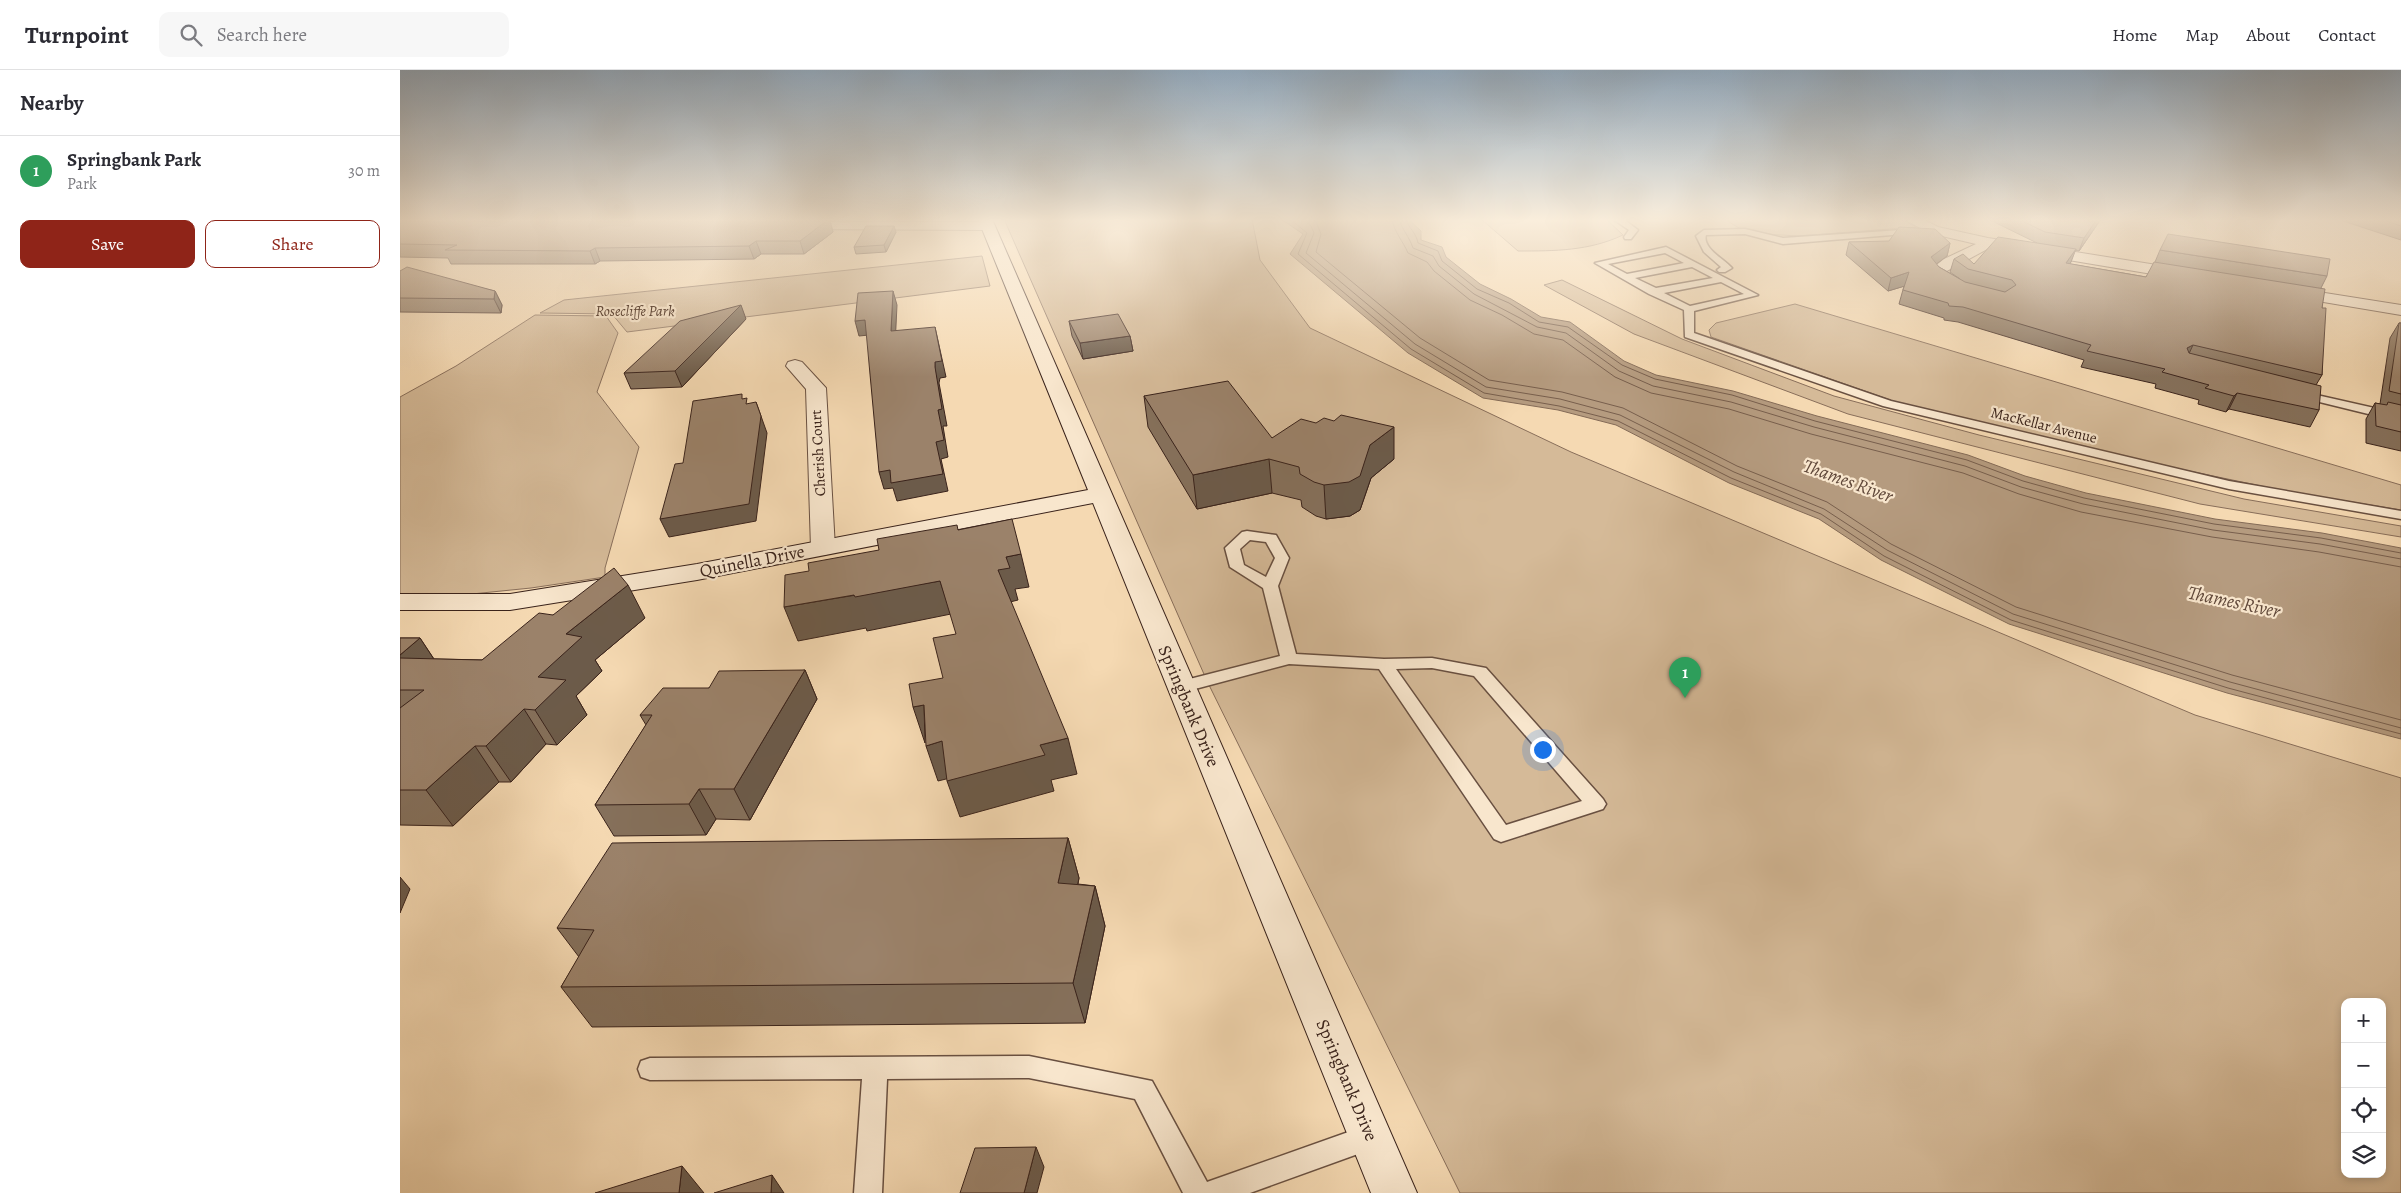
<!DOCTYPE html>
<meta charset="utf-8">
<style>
body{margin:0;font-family:Alegreya,serif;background:#f7f7f7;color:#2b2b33}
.controls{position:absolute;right:15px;bottom:15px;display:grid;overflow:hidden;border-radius:10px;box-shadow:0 2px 8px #0003}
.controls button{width:45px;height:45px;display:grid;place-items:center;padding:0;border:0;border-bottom:1px solid #e1e1e2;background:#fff;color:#2b2b33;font:25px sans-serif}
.you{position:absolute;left:1142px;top:679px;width:18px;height:18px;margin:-12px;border:4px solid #fff;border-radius:50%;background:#1a73e8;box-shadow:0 0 0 8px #1a73e833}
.badge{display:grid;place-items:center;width:32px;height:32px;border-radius:50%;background:#8f2418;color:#fff;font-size:16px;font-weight:700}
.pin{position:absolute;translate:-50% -41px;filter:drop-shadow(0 1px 2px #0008)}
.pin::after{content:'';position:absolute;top:26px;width:18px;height:15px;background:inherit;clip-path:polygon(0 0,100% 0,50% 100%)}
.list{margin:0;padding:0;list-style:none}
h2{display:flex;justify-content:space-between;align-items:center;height:65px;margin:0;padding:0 20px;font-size:21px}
h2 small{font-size:16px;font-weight:400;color:#7c7c81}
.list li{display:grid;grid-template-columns:32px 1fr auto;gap:15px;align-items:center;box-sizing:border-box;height:70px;padding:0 20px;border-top:1px solid #e1e1e2}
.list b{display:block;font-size:19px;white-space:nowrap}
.list p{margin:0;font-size:16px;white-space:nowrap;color:#7c7c81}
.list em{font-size:16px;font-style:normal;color:#7c7c81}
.actions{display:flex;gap:10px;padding:15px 20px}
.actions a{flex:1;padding:11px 0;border:1px solid #8f2418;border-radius:10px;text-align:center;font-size:18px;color:#8f2418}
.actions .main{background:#8f2418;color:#fff}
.icon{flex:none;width:28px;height:28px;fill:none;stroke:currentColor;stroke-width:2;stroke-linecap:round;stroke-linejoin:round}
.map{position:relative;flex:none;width:2001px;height:1123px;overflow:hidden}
header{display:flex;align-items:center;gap:30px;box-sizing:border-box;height:70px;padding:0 25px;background:#fff;border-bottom:1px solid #e1e1e2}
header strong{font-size:24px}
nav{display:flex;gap:28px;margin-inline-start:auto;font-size:18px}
.search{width:350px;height:45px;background:#f7f7f7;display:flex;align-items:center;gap:12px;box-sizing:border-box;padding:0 18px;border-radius:10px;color:#7c7c81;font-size:19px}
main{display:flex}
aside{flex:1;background:#fff}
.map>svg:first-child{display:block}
</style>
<header>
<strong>Turnpoint</strong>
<div class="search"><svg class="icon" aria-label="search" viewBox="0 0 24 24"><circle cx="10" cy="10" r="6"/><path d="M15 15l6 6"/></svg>Search here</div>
<nav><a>Home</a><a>Map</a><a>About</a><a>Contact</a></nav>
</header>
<main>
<aside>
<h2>Nearby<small></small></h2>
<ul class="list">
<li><span class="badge" style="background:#2e9e5b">1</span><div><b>Springbank Park</b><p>Park</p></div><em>30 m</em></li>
</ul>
<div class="actions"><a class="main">Save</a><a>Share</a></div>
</aside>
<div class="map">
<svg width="2001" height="1123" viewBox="0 0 2001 1123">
<rect width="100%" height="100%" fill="#f5d9b2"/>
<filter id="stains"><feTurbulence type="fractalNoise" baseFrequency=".004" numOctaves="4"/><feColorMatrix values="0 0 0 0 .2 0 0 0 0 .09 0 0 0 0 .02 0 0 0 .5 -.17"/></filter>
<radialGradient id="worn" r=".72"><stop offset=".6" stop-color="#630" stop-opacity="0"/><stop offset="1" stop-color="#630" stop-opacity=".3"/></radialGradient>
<!-- green -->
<g fill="#d5ba98" stroke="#886e5a" fill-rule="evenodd">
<path d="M604 149H852L860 190 910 258 1171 382 1795 645 2001 708V1123H1060L807 611ZM1945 932H1982V1104H1945Z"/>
<path d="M1081 149H1206L1223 165C1189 181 1155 181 1118 181Z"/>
<polygon points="1501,149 1516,157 1398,166 1347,163 1326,150"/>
<polygon points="582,186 590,216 227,262 212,244 140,243 164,230"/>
<polygon points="1162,210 1282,269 1434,326 1579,365 1844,429 2001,456 2001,467 1800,434 1448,344 1234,264 1144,215"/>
<polygon points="1395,234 2001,415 2001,440 1885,421 1770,397 1499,333 1311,267 1309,260 1316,253"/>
<polygon points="135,245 206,246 218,263 197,322 239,377 205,498 205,507 131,518 62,525 0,524 0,327 56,296"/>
</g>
<!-- water -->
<polygon fill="#b59b7f" stroke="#846b57" points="881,149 1008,149 1021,161 1021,170 1042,177 1046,187 1080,214 1111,229 1141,247 1170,252 1224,291 1256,305 1333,321 1417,346 1568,385 1625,406 1686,423 1815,449 1922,463 2001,478 2001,669 1827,623 1609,554 1481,490 1419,449 1329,413 1216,355 1158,340 1083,328 1008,283 890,184 903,164"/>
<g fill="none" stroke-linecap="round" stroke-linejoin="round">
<!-- shore -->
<g stroke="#785f4d" stroke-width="1">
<polyline points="890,149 907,163 898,184 1011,279 1084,323 1159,336 1218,351 1331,408 1421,444 1484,486 1611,550 1828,618 2001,664"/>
<polyline points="902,149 911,156 914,163 906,183 1015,274 1086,317 1160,329 1220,345 1334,402 1424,439 1487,480 1613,544 1830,612 2001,658"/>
<polyline points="915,149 921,164 916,182 1020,268 1089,310 1162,322 1223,338 1337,396 1427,432 1491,474 1616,537 1832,605 2001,650"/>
<path d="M992 149C994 162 1003 171 1008 183L1027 192 1034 201 1070 230 1102 245 1134 264 1163 270 1215 307 1251 323 1329 339 1411 364 1563 403 1619 424 1681 442 1812 467 1919 482 2001 497"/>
<path d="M999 149C1002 160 1009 166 1013 178L1033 186 1039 196 1074 224 1137 257 1166 263 1219 301 1253 316 1331 332 1414 357 1565 396 1621 417 1683 434 1813 460 1920 474 2001 489"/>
<path d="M1006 149C1008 158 1016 162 1018 173L1038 181 1042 191 1077 219 1109 233 1139 252 1168 257 1222 295 1255 309 1332 325 1415 351 1567 390 1623 411 1684 428 1814 454 1921 468 2001 483"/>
</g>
<!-- lane casing -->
<g stroke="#695041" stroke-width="3">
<g id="lane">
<polygon points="1213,149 1223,149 1238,160 1231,169 1225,169 1224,167 1229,160"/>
<path d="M1345 159 1383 168 1516 159 1520 161 1516 163 1383 174 1345 164 1306 165C1302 178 1324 189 1332 198L1325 202H1319L1317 200 1321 197 1304 182 1296 166 1304 160Z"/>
<path d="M1266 177 1358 225 1294 241V263L1491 331 1829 411 2001 441V449L1829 419 1483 336 1285 267 1284 240 1249 224 1195 193ZM1265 183 1284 193 1227 204 1208 194ZM1292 197 1313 208 1256 218 1235 208ZM1321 212 1344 224 1290 236 1264 223Z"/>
<polygon points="1899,321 2001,344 2001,352 1895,326 1893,324"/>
<path d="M847 461 876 465 889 488 878 516 896 584 984 589 1032 588 1086 598 1203 729 1206 734 1203 739 1101 772 1094 769 979 599 889 594 780 623 774 621 771 617 774 613 880 586 863 518 830 497 825 478 842 462ZM850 470 866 472 875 488 866 507 844 495 840 479ZM1032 598 1074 606 1182 731 1106 755 996 599Z"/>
<polygon points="629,986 752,1011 807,1112 971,1054 980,1058 984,1067 980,1076 850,1123 783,1123 735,1029 629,1008 487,1009 482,1123 454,1123 462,1009 250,1010 241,1007 238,999 241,991 250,988"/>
</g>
</g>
<!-- street casing -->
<g stroke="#695041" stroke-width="2">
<g id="street">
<path d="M1504 149H1523L1538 157 1588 168 1788 200 1796 205 1788 210 1591 177 1545 202C1551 211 1564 210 1570 218L1568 221C1552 225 1537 213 1529 201L1544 189 1576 174 1529 163Z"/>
<polygon points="394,152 588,152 595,156 588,160 389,159 387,156 389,153"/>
<polygon points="1887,217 2001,235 2001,245 1881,225 1879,222"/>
<polygon points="395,290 402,292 426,318 435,478 432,483 423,485 414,483 411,478 406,319 386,296 388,292"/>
</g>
</g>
<!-- secondary casing -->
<g stroke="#3a231b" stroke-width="2">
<polygon id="secondary" points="578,149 592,149 1017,1123 971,1123 693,433 297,510 110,540 0,540 0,524 110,524 297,494 688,420"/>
</g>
<!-- lane -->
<use href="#lane" fill="#f8e6cd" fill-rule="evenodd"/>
<!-- street -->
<use href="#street" fill="#f8e6cd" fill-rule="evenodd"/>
<!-- secondary -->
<use href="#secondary" fill="#f8e6cd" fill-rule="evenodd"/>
</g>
<!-- wall -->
<g fill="#85705b" stroke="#3a231b">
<polygon points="0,149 450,149 449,150 430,150 433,162 404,184 361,184 354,189 200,191 195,194 51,194 48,188 0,187"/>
<polygon points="474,149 502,149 501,150 474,150"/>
<polygon points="1588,149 1701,149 1679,181 1675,180 1670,194 1746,207 1755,192 1760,180 1927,206 1921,218 1922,238 1922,305 1916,315 1919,340 1910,357 1829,339 1826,342 1798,334 1799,330 1755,318 1756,314 1681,297 1684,290 1558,252 1544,250 1544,248 1499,234 1504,216 1488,221 1446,185 1449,172 1550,173 1547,186 1536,194 1539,197 1560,209 1550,202 1554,189 1574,194 1637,173"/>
<polygon points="1937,149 2001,149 2001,170"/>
<polygon points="496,162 486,182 456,184 454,177"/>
<polygon points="0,201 95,221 102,235 101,243 0,242"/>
<polygon points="346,249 282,317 231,319 224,303"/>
<polygon points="669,251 730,266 733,281 683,289 672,266"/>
<polygon points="1999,253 2001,253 2001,381 1966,373 1966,349 1975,333 1980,334 1990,268"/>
<polygon points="744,326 872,368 994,389 971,408 960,440 950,446 926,449 916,446 902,437 901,430 872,423 797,439 748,357"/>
<polygon points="153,545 245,548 195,590 202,601 176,626 187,645 157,675 146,674 111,712 99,712 53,756 0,755 0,568 20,568 34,589 82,590"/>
<polygon points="405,600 417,629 350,750 316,749 306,765 214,766 195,735 246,655 240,645 309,618"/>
<polygon points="668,768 679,808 678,814 695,816 705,856 685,953 192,957 161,917 179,887 157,858"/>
</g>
<!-- shaded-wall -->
<g fill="#6c5b4a" stroke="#3a231b">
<polygon points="429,149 433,162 404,184 400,171"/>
<polygon points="1697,149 1701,149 1679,181 1684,168"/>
<polygon points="494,156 496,162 486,182 484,175"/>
<polygon points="356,171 361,184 354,189 349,176"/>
<polygon points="1550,173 1547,186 1527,201 1531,187"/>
<polygon points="195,178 200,191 195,194 190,181"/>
<polygon points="1676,179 1671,192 1661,207 1666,193"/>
<polygon points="1509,202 1505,216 1488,221 1491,208"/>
<polygon points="95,221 102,235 101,243 94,229"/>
<polygon points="493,221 497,235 495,276 491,261"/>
<polygon points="341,235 346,249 282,317 275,301"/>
<polygon points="465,250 469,265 459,266 455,251"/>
<polygon points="535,257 546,307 540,308 539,313 547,356 543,356 548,387 541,389 548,421 497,431 493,418 484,419 479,402 536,372 538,340 535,297"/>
<polygon points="730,266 733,281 683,289 680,273"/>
<polygon points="1793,275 1786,290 1787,278"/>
<polygon points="1837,323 1829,339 1826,342 1834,326"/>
<polygon points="356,332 367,363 356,451 269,467 260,449"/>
<polygon points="994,357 994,389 971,408 960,440 950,446 926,449 924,415 970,375"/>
<polygon points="869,389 872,423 797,439 793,405"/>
<polygon points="621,484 629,517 615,519 618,530 606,533 598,500 606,487"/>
<polygon points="540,511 551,544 467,561 466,558 398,571 384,537"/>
<polygon points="228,515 245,548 195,590 202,601 176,626 187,645 157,675 135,640 138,607 166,564"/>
<polygon points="20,568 43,603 0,592 0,585"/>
<polygon points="405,600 417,629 350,750 334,719"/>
<polygon points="524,635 525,673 513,637"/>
<polygon points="124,639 146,674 111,712 86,676"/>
<polygon points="668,668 677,704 651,710 654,721 560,747 547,711 640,675"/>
<polygon points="542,671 554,707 538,711 526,676"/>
<polygon points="75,676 99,712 53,756 26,720"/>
<polygon points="299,719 316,749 306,765 289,734"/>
<polygon points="668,768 679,808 669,853 658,813"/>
<polygon points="0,807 10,819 0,843"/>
<polygon points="695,816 705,856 685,953 673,913"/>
<polygon points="636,1077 644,1097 637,1123 624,1123"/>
<polygon points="282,1096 304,1123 279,1123"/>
<polygon points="372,1105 384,1123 371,1123"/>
</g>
<!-- building -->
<g fill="#9b826a" stroke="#3a231b">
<polygon points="0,149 429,149 400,171 356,171 349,176 195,178 190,181 45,180 57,175 0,174"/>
<polygon points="1618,149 1697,149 1684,168 1645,162"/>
<polygon points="1980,149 2001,149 2001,156"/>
<polygon points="466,156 494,156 484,175 454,177"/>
<polygon points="1499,157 1535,159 1550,173 1531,187 1539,197 1565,212 1605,222 1616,215 1612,210 1568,199 1554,189 1563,184 1574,194 1598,167 1676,179 1666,193 1746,207 1754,192 1925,219 1922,238 1926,238 1922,305 1793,275 1787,278 1789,283 1921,316 1919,340 1837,323 1834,326 1805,318 1809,315 1762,302 1765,299 1687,281 1691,275 1563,237 1549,236 1548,233 1503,220 1509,202 1491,208 1449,172 1489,171"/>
<polygon points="1768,164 1930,189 1927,206 1760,180"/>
<polygon points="7,197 95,221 94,229 0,228 0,201"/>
<polygon points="493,221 491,261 535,257 542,291 535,292 535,297 542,339 538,340 544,370 536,372 543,404 491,413 490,400 479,402 465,250 455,251 458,223"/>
<polygon points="341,235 275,301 224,303 280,251"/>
<polygon points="718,244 730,266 680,273 669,251"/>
<polygon points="1999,253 2001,253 2001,324 1989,321"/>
<polygon points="828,311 872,368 901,349 916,353 924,348 934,351 941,345 994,357 970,375 960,406 949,412 924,415 914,412 900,404 899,397 869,389 793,405 744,326"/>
<polygon points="342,324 342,329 347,328 346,334 356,332 361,346 349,434 260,449 275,394 283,393 293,331"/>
<polygon points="1988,332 2001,335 2001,362 1976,356 1975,333 1987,335"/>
<polygon points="612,449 621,484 606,487 610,498 598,500 668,668 640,675 645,685 547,711 542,671 526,676 524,635 513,637 509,614 543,608 533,568 556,564 540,511 455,527 454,525 384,537 385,505 409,501 408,493 479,480 477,469 557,455 558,460"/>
<polygon points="214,498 228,515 166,564 182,567 138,607 166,610 135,640 124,639 86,676 75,676 26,720 0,720 0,638 24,620 0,620 0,588 82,590 139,543 153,545"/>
<polygon points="0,568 20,568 0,585"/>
<polygon points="405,600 334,719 299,719 289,734 195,735 252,645 240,645 263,618 309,618 319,601"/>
<polygon points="668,768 658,813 695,816 673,913 161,917 194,860 157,858 212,773"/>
<polygon points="636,1077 624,1123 560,1123 575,1078"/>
<polygon points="282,1096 279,1123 195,1123"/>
<polygon points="372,1105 371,1123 314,1123"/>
</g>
<!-- sky -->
<linearGradient id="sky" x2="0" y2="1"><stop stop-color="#93aabe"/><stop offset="0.49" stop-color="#faeedc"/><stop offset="1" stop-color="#faeedc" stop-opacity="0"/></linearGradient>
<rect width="2001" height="307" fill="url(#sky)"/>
<g text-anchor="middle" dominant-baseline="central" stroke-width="4.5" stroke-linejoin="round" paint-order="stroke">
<!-- far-park labels -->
<g font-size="15" font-style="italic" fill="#61493a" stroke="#f8e6cd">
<text x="235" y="241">Rosecliffe Park</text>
</g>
<!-- far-street labels -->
<g font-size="15" fill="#3a231b" stroke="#f8e6cd">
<text transform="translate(1644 355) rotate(14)">MacKellar Avenue</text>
<text transform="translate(418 383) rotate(-93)">Cherish Court</text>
</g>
<!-- street labels -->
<g font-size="18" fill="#3a231b" stroke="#f8e6cd">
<text transform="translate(352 491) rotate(-11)">Quinella Drive</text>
<text transform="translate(789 636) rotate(67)">Springbank Drive</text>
<text transform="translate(947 1010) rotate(67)">Springbank Drive</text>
</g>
<!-- water labels -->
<g font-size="19" font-style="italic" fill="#5f4739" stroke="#f8e6cd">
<text transform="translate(1448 411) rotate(20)">Thames River</text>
<text transform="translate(1834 532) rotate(12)">Thames River</text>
</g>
</g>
<rect width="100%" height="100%" filter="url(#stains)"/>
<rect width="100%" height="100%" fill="url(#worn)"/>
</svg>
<div class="controls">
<button>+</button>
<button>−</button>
<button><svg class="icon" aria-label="locate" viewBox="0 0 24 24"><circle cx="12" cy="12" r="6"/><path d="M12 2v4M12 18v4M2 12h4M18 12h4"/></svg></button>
<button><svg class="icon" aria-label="layers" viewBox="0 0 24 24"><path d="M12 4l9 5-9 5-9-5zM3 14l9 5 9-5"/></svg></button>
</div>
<div class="you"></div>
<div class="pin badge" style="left:1285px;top:628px;background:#2e9e5b">1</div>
</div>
</main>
